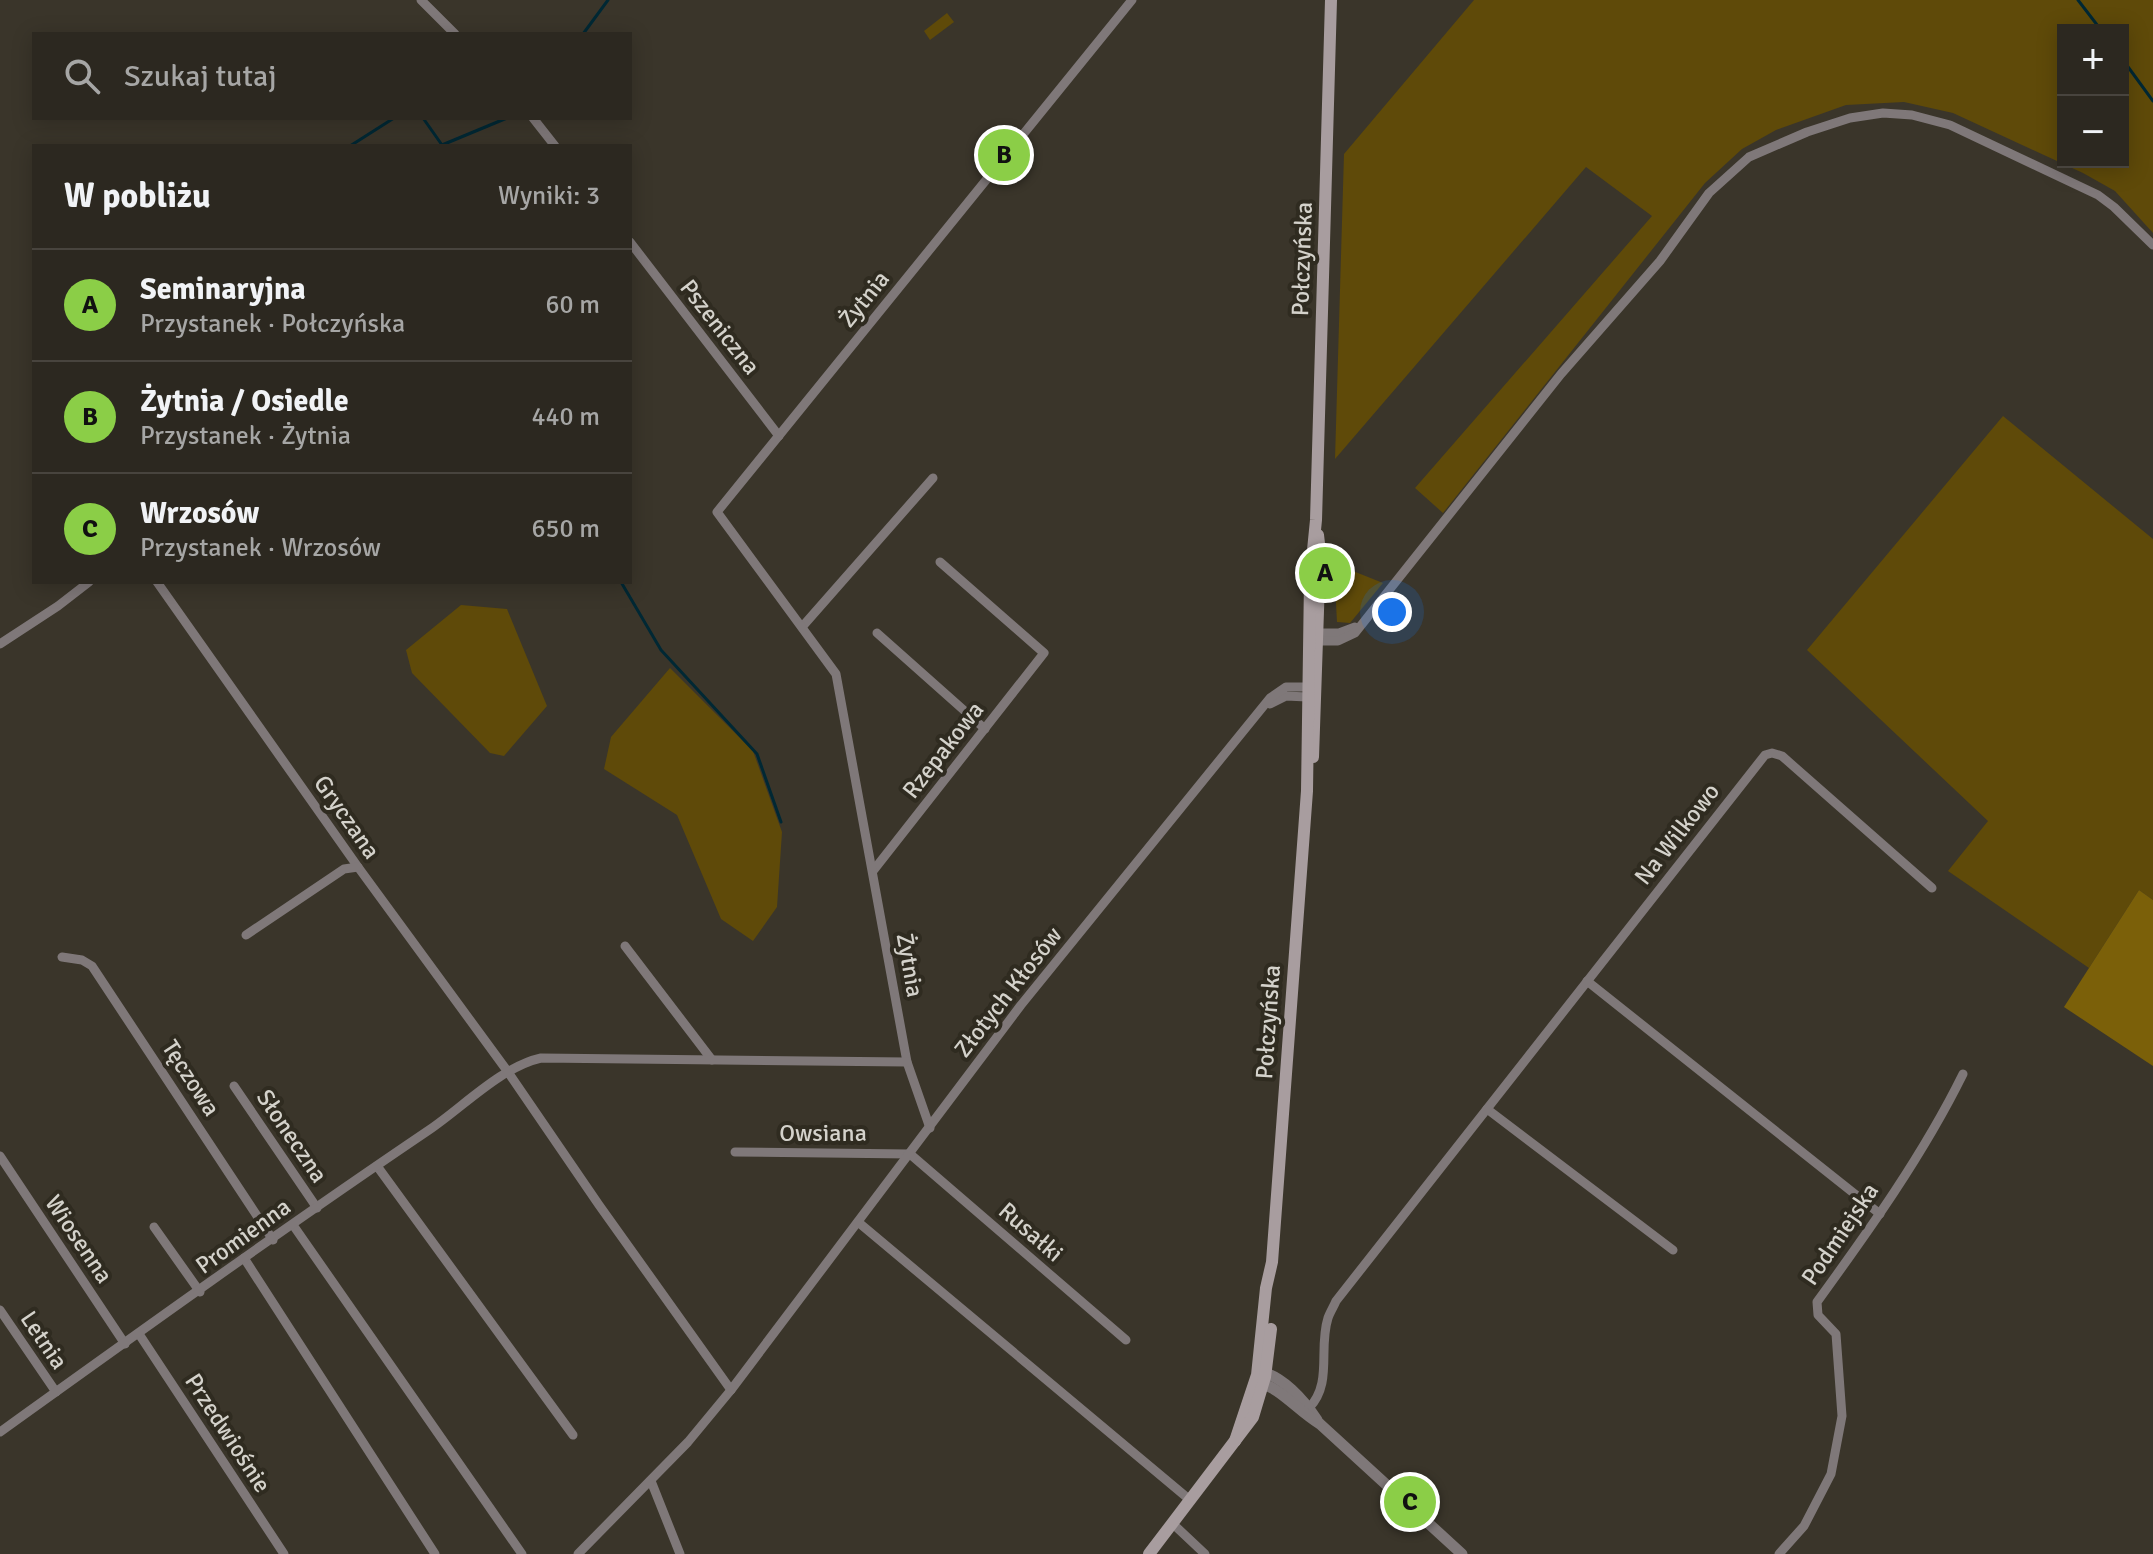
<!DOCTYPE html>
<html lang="pl">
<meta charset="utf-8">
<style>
body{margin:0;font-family:Signika,sans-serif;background:#38342d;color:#f1f3f6}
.controls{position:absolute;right:24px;top:24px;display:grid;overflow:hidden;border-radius:0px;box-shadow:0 4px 20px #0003}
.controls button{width:72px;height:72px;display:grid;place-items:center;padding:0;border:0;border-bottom:2px solid #48443e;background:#2c2820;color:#f1f3f6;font:40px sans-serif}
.you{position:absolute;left:1392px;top:612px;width:28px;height:28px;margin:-20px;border:6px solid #fff;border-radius:50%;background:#1a73e8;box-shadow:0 0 0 12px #1a73e833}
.badge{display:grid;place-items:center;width:52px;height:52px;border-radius:50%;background:#8bce47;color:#111;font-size:26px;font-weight:700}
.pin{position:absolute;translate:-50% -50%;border:4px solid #fff;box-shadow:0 2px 8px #0006}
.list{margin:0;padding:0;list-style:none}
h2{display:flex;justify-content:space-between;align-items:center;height:104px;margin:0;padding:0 32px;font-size:34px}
h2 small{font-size:26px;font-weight:400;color:#a6a6a5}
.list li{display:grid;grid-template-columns:52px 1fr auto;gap:24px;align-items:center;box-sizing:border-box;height:112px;padding:0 32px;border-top:2px solid #48443e}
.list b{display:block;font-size:30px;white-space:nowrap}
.list p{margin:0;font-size:26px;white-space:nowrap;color:#a6a6a5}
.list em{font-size:26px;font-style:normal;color:#a6a6a5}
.icon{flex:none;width:44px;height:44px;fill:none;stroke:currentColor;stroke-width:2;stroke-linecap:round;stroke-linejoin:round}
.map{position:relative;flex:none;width:2153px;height:1554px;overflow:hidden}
.search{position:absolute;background:#2c2820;box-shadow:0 4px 20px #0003;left:32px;top:32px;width:600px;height:88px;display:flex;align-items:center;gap:20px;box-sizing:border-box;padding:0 28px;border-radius:0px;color:#a6a6a5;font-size:30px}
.panel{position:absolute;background:#2c2820;box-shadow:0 4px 20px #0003;left:32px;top:144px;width:600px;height:440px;border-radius:0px}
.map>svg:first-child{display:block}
</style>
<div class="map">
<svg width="2153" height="1554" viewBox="0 0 2153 1554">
<rect width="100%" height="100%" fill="#3a352a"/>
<!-- green -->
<g fill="#5f4a09" fill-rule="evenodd">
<path d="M1474 0H2153V233L2115 191 2083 173 1953 113 1904 102 1846 105 1776 130 1742 149 1705 183 1443 513 1415 488 1652 216 1586 167 1335 459 1344 154ZM2063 30H2123V162H2063Z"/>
<polygon points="947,13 954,22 930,40 924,31"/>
<polygon points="2003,416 2153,539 2153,900 2139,890 2089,968 1948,871 1988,821 1807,650"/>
<polygon points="1348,569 1383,583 1350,623 1337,622 1335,585"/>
<polygon points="461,605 507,609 547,706 504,756 490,753 412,673 406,650"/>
<polygon points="670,668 753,751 782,832 777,907 753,941 721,919 677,815 604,769 611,737"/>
</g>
<!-- forest -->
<polygon fill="#7b6009" points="2139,890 2153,900 2153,1066 2064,1007"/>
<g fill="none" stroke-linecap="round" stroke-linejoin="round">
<!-- stream -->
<g stroke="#002834" stroke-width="3">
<polyline points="2078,0 2101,30"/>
<polyline points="583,34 608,0"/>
<polyline points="2123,60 2153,101"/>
<polyline points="423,118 442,145 507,118"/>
<polyline points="350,146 394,118"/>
<polyline points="621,582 661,650 757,754 781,822"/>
</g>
<!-- minor -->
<g stroke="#7f7879" stroke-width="9">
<polyline points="421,0 455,34"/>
<polyline points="533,118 555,146"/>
<polyline points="630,242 779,436"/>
<polyline points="157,582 358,867 508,1072 599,1205 731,1390"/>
<polyline points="802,627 933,478"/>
<polyline points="877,633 985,729"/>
<polyline points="1318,633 1339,633 1355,627"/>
<polyline points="1318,641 1338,641 1355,633 1561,374 1660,261 1709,193 1749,157 1807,132 1850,118 1883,113 1912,115 1950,125 2098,195 2114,207 2153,245"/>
<polyline points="0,644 58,606 89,582"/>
<polyline points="1270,704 1286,696 1307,697"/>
<polyline points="873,871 1044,653 940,562"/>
<polyline points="246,935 344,869 358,867"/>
<polyline points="625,946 712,1060"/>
<polyline points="62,957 82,960 92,966 273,1240"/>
<polyline points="1587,981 1880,1214"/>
<polyline points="234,1086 317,1208"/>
<polyline points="1487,1109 1673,1250"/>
<polyline points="930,1128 907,1062 836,674 717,512 1132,0"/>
<polyline points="735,1152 910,1154 1126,1340"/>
<polyline points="0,1156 125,1344"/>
<polyline points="377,1166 573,1435"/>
<polyline points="858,1222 1190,1500"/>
<polyline points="293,1225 522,1554"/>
<polyline points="154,1227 200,1292"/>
<polyline points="244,1258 435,1554"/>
<polyline points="0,1310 56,1392"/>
<polyline points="139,1334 284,1554"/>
<path d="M1309 1408C1333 1383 1318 1349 1328 1318 1330 1312 1334 1306 1336 1301L1765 755 1772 753 1782 756 1932 888"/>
<path d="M0 1432C142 1330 284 1228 429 1130 463 1107 501 1067 541 1058L907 1062"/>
<polyline points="651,1481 680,1554"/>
<polyline points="1172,1523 1205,1554"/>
<polyline points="578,1554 688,1442 731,1390 1021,1005 1270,698 1286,687 1308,687"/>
<path d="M1779 1554 1804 1526 1831 1474 1842 1416 1836 1334 1818 1315 1817 1302C1870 1229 1923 1155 1963 1074"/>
</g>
<!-- tertiary -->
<g stroke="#7f7879" stroke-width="11">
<path d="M1258 1371C1282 1375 1304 1400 1317 1420"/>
<path d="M1256 1381C1281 1388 1297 1410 1320 1424L1462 1554"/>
</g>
<!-- secondary -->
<g stroke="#a89d9f" stroke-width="12">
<polyline points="1313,757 1320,552 1318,535"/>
<polyline points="1235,1441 1257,1375 1266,1288 1272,1262 1307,791 1310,580 1316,520 1331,0"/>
<polyline points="1149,1554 1253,1417 1265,1377 1271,1329"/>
</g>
</g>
<g text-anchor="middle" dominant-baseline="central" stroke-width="8" stroke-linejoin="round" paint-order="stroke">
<!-- street labels -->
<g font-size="24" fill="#d4d2cb" stroke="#2f2b20">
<text transform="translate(1302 259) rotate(-88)">Połczyńska</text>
<text transform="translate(864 299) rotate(-51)">Żytnia</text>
<text transform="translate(720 327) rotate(52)">Pszeniczna</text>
<text transform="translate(943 750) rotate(-52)">Rzepakowa</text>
<text transform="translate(347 817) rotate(55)">Gryczana</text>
<text transform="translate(1677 834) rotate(-52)">Na Wilkowo</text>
<text transform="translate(910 965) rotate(80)">Żytnia</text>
<text transform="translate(1008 992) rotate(-52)">Złotych Kłosów</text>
<text transform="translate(1268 1022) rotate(-86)">Połczyńska</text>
<text transform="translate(191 1078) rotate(57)">Tęczowa</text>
<text x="823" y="1133">Owsiana</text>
<text transform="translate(292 1136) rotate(56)">Słoneczna</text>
<text transform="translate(1031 1232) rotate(41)">Rusałki</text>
<text transform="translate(1840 1234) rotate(-56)">Podmiejska</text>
<text transform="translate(243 1236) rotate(-36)">Promienna</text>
<text transform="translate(79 1239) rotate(56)">Wiosenna</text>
<text transform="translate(44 1340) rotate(56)">Letnia</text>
<text transform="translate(228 1433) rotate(57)">Przedwiośnie</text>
</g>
</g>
</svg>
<div class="controls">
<button>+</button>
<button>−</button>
</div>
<div class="you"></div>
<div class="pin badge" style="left:1325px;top:573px">A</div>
<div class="pin badge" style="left:1004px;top:155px">B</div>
<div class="pin badge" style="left:1410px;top:1502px">C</div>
<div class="search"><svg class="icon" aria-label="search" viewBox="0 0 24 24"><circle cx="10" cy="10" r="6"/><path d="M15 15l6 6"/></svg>Szukaj tutaj</div>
<section class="panel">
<h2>W pobliżu<small>Wyniki: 3</small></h2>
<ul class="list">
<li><span class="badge">A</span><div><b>Seminaryjna</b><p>Przystanek · Połczyńska</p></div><em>60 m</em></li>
<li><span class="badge">B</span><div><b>Żytnia / Osiedle</b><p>Przystanek · Żytnia</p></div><em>440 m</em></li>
<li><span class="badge">C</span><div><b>Wrzosów</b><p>Przystanek · Wrzosów</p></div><em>650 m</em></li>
</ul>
</section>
</div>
